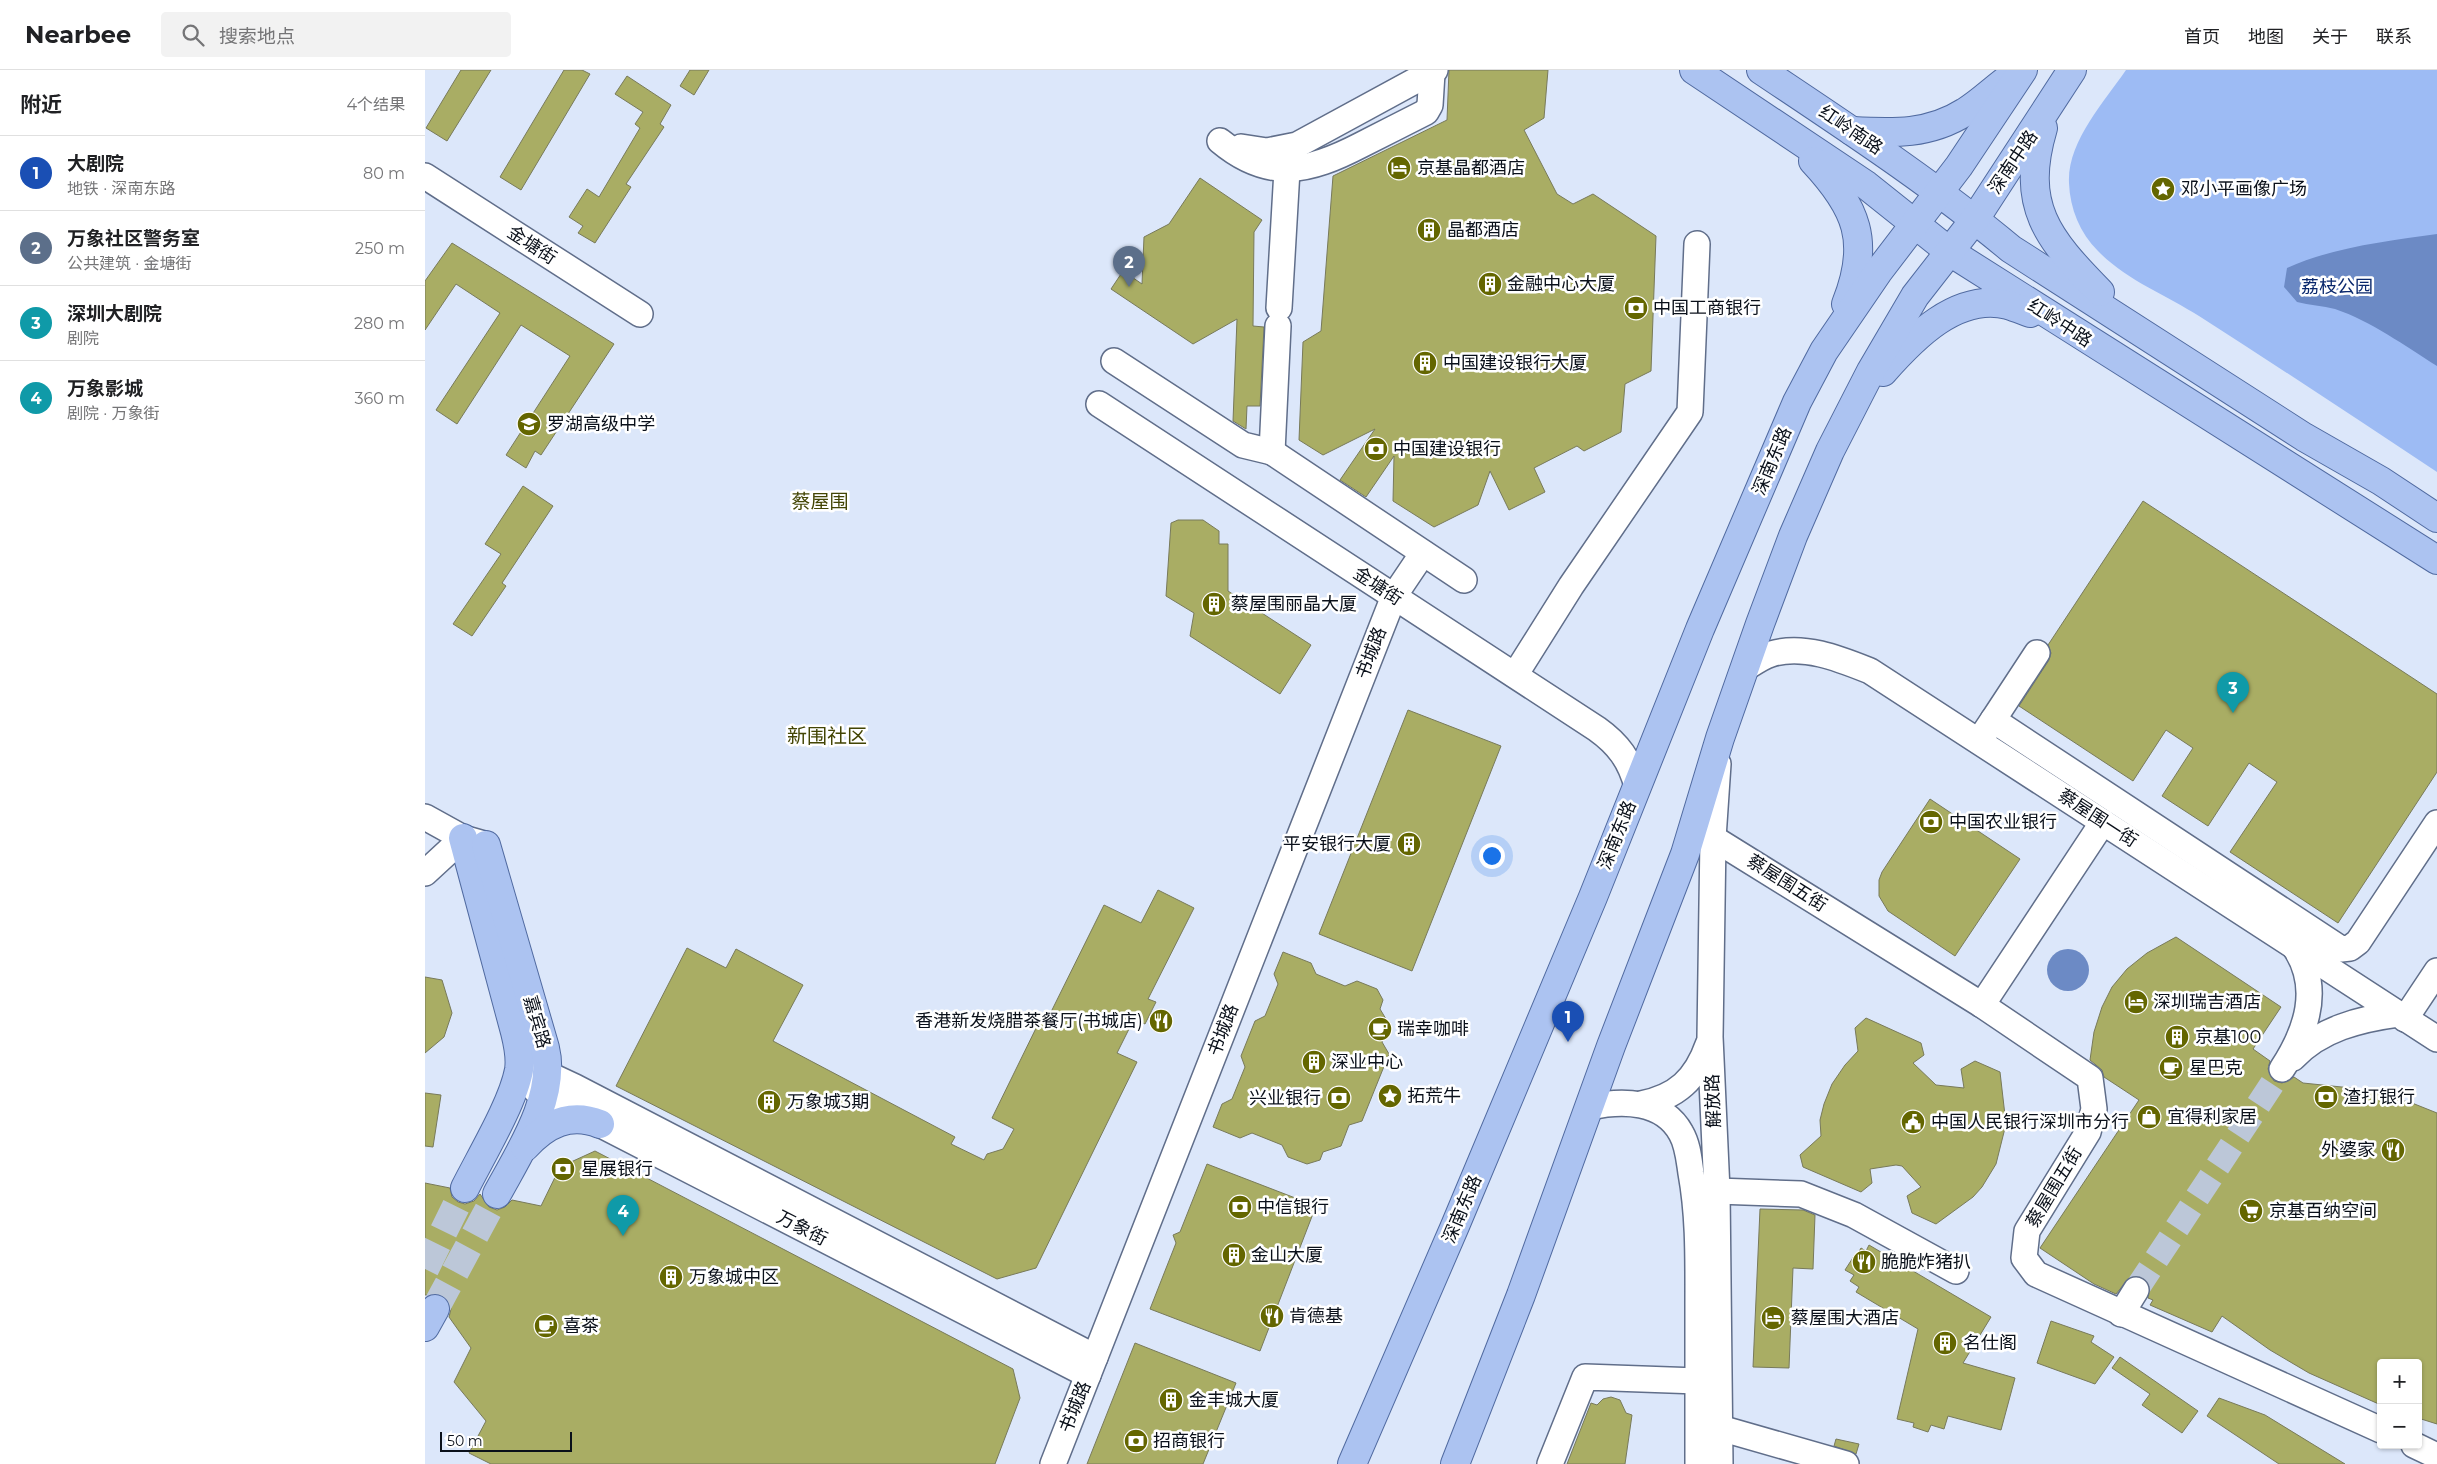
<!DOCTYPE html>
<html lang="zh">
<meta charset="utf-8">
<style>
body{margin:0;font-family:Montserrat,"Noto Sans SC",sans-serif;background:#f2f2f2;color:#202124}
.controls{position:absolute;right:15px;bottom:15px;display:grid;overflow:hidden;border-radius:5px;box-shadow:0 1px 4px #0004}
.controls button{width:45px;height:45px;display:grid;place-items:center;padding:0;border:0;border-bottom:1px solid #e0e0e0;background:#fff;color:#202124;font:25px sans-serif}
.scale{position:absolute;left:15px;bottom:12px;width:132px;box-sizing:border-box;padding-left:5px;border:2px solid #0a101a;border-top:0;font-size:14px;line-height:18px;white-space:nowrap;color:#0a101a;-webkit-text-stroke:4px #fff;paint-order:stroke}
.you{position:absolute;left:1066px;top:785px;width:18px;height:18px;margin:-12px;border:4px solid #fff;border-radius:50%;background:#1a73e8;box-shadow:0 0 0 8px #1a73e833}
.badge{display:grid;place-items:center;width:32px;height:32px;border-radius:50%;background:#ea580c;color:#fff;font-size:16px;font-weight:700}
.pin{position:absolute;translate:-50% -41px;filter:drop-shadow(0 1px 2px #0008)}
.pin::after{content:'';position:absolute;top:26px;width:18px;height:15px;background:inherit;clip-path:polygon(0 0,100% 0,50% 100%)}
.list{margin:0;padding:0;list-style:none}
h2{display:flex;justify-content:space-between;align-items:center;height:65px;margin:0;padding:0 20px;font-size:21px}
h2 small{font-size:16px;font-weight:400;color:#757577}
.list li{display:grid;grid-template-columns:32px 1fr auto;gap:15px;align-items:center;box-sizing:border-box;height:75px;padding:0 20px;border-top:1px solid #e0e0e0}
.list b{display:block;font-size:19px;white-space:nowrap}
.list p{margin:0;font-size:16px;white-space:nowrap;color:#757577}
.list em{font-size:16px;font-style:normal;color:#757577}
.icon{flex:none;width:28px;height:28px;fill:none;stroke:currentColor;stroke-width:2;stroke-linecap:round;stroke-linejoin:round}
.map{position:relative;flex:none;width:2012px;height:1394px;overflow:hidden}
header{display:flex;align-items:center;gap:30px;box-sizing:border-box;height:70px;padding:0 25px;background:#fff;border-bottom:1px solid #e0e0e0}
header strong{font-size:24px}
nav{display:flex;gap:28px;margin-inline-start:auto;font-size:18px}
.search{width:350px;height:45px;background:#f2f2f2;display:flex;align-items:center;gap:12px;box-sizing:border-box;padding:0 18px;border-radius:5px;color:#757577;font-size:19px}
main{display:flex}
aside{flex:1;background:#fff}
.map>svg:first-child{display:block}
</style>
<header>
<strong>Nearbee</strong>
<div class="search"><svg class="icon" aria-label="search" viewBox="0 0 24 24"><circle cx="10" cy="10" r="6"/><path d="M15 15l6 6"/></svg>搜索地点</div>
<nav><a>首页</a><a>地图</a><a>关于</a><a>联系</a></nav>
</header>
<main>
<aside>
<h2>附近<small>4个结果</small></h2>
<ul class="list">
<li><span class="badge" style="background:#1a4fb4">1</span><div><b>大剧院</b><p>地铁 · 深南东路</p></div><em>80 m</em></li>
<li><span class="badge" style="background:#5c6f8a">2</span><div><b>万象社区警务室</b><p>公共建筑 · 金塘街</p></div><em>250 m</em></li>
<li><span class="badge" style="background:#0f9aa8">3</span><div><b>深圳大剧院</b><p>剧院</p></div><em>280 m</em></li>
<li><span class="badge" style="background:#0f9aa8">4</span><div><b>万象影城</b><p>剧院 · 万象街</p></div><em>360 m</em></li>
</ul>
</aside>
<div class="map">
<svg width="2012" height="1394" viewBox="0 0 2012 1394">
<rect width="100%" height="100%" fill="#dce7fa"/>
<!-- green -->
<path fill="#9dbbf4" d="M1701 0H2012V402C1933 350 1854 297 1774 246 1741 225 1701 210 1673 181 1655 163 1645 139 1644 113 1642 72 1679 32 1701 0Z"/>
<!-- water -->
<g fill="#6c8ac5">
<path d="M2012 164V296C1980 276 1946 251 1910 239 1898 236 1884 235 1872 232L1859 217 1862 198C1908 177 1963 171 2012 164Z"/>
<circle cx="1643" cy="900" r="21"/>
</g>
<!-- building -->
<g fill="#a9ad64" stroke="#787a5a">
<polygon points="36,0 66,0 22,71 1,58"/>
<polygon points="139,0 157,0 165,4 96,120 75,107"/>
<polygon points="265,0 284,0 269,25 255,16"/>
<polygon points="1024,0 1123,0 1119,48 1099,60 1132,124 1148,134 1168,124 1231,166 1226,301 1200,314 1196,362 1159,381 1152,376 1109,398 1120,422 1084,440 1065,401 1053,435 1009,457 968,431 969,386 941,427 915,410 950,359 898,385 874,370 878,272 896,261 908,106 1022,50"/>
<polygon points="202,6 246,35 235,54 239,57 201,114 206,117 170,173 153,163 158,156 144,147 162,119 174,127 215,58 210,54 218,42 190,24"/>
<polygon points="775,108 837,150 829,162 828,256 839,257 835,336 822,336 821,359 808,351 812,249 768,274 686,219 698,201 717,214 719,167 744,154"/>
<polygon points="27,173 189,274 116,385 110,381 101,398 81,385 145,286 96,255 32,354 11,340 75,243 31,214 0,260 0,211"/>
<polygon points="98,416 128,436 77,513 81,516 47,566 28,554 76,484 60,474"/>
<polygon points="1718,431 2012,624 2012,702 1913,853 1805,782 1852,712 1824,693 1783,756 1737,726 1768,678 1741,660 1708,711 1594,636 1624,590 1626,583 1623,575"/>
<polygon points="753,450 778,450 794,461 794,474 803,474 803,521 886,575 855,624 765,566 769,543 741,526 746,453"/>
<polygon points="983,640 1076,676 987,901 894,864"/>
<polygon points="1505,729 1595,789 1530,886 1463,841 1454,826 1454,810 1457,802"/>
<polygon points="733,820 769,838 723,929 731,932 720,954 709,949 692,983 712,992 611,1198 572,1209 191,1016 262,878 301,898 311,879 378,915 348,971 530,1067 526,1074 559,1090 562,1084 578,1079 589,1059 567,1048 617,946 623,948 679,835 716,853"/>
<polygon points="1751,867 1856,937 1828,979 1845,991 1843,999 1849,1011 1857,1013 1869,1007 1878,1013 1936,1019 1987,1033 2012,1043 2012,1354 1993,1348 1993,1293 1956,1293 1956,1335 1884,1303 1845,1280 1797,1246 1787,1262 1725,1235 1728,1230 1723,1228 1724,1214 1718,1208 1711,1206 1704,1208 1691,1224 1669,1214 1615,1178 1714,1030 1679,1007 1677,1000 1665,990 1669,962 1677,937 1687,917 1702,899 1722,883"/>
<polygon points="858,882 886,893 891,904 920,916 932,911 952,919 958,930 955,939 964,954 957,972 964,984 937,1051 924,1055 916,1076 898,1082 895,1090 882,1094 863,1087 857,1075 827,1063 815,1068 788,1057 797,1034 807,1029 820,997 816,986 830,951 840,946 853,914 849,904"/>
<polygon points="0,907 17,910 27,943 19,967 0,983"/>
<polygon points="1441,948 1496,973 1499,985 1488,993 1511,1015 1539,1018 1536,999 1550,991 1575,1002 1581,1054 1571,1094 1557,1117 1548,1127 1511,1154 1487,1143 1482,1126 1496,1117 1477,1096 1471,1095 1445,1099 1447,1113 1436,1122 1378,1097 1375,1085 1396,1066 1395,1050 1399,1034 1407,1014 1420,995 1433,981 1430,958"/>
<polygon points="0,1023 16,1025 8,1077 0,1076"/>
<polygon points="170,1081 588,1299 595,1328 570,1394 66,1394 44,1383 61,1351 29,1312 46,1278 24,1247 26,1239 24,1231 17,1225 0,1225 0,1113 25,1118 27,1127 33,1132 40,1134 49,1131 55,1124 64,1137 72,1140 80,1137 87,1130 116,1136 135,1097"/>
<polygon points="782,1094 891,1136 835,1281 725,1239 751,1173 748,1165 755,1162"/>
<polygon points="1335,1139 1378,1140 1390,1145 1388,1199 1368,1198 1364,1298 1328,1297"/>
<polygon points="1444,1175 1566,1247 1538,1293 1590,1308 1576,1360 1523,1346 1519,1359 1506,1355 1503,1362 1488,1357 1489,1353 1472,1349 1493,1259 1431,1222 1434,1217 1425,1211 1429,1205 1420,1200 1429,1186 1431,1187 1436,1178 1441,1181"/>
<polygon points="1626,1251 1669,1266 1666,1272 1689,1287 1670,1314 1612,1293"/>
<polygon points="710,1273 811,1313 778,1394 662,1394"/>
<polygon points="1695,1287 1773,1341 1757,1363 1717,1335 1725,1324 1687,1298"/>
<polygon points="1186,1327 1195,1330 1201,1343 1207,1345 1200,1394 1142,1394 1166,1333 1172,1335 1178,1329"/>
<polygon points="1794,1328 1840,1345 1920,1394 1854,1394 1782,1346"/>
<polygon points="1411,1369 1434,1374 1431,1384 1409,1376"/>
</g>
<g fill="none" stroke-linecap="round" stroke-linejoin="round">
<!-- minor-tunnel -->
<polyline stroke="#bcc7d8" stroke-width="25" stroke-dasharray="25 12" stroke-linecap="butt" points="1711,1220 1857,999"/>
<!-- major-tunnel -->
<g stroke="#bcc7d8" stroke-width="28" stroke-dasharray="28 14" stroke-linecap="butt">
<polyline points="0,1199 40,1118"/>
<polyline points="10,1239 72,1124"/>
</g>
<!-- minor casing -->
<g stroke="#606e8a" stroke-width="28">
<g id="minor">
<path d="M795 71C844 112 884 102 936 75 958 64 979 53 1001 42L1005 35 1007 3"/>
<polyline points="816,77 842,81 872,75 1010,0"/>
<polyline points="0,106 215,244"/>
<polyline points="854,238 862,100"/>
<polyline points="689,291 818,375 847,382 1039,510"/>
<path d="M674 334 1172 659C1193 674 1205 690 1212 716"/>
<polyline points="847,382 853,256"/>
<path d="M1319 599C1327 594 1336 587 1346 584 1379 574 1415 589 1445 601L2012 969"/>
<polyline points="1090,605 1146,516 1265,342 1272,174"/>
<polyline points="1568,650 1612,583"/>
<polyline points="1554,671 1568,650 1916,879 1925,878 1933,872 2012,753"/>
<polyline points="1293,694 1288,768 1285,967 1292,1121 1295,1394"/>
<polyline points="0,747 38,768 59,774"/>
<polyline points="1288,768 1557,935 1665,1008 1669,1039 1663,1062 1602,1161 1599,1188 1611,1204 1956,1360"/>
<polyline points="0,803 38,768"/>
<polyline points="1557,935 1678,752"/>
<polyline points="1980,949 2012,901"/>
<path d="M94 983C96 998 102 1013 114 1023L663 1305"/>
<path d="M1868 988C1895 959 1935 949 1973 944"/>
<path d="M1857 999C1882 961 1897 917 1869 876"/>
<polyline points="102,1002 118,1002 150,1017 670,1287"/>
<path d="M1216 1034C1252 1027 1271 1009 1283 975"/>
<path d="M1165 1037C1197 1030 1238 1030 1256 1063 1263 1075 1264 1090 1266 1103 1274 1147 1273 1191 1273 1235 1273 1288 1273 1341 1273 1394"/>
<polyline points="1292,1121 1376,1124 1429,1145 1531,1201"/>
<polyline points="1696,1244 1711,1220"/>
<polyline points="1295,1358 1421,1394"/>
<polyline points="1989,1375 2012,1386"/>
<polyline points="628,1394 969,526 998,483"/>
<polyline points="1125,1394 1160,1307 1273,1311"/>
</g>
</g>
<!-- major casing -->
<g stroke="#506aa0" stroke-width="30">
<g id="major">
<polyline points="1269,0 1441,115 1525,182 2012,490"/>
<path d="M1336 0C1421 57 1507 113 1586 179L1879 367 1956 411 2012 448"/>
<path d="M1618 58C1595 136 1622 168 1675 222"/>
<path d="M1427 61C1468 63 1504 65 1540 42 1555 33 1569 19 1583 9"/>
<path d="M1388 91C1432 138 1446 172 1421 234"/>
<path d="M1458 302C1488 268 1532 222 1583 235 1590 237 1597 240 1605 243"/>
<path d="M38 768 90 962C93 974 96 987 94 1000 88 1033 56 1086 40 1118"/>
<path d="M61 775 120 978C132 1027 94 1083 72 1124"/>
<path d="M100 1077C121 1054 145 1042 175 1054"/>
<polyline points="0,1257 10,1239"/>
<polyline points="927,1394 1030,1156 1168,827 1275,559 1372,332 1399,281 1453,202 1534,96 1598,0"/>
<polyline points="1030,1394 1096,1225 1186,976 1260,784 1295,668 1335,554 1368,466 1405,381 1446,301 1490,226 1550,149 1647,0"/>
</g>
</g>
<!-- minor -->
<use href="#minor" stroke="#fff" stroke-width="25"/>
<!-- major -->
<use href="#major" stroke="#acc3f1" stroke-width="28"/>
</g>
<!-- icons -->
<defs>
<g id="hotel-disc" transform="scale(1.25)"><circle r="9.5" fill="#646600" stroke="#fff"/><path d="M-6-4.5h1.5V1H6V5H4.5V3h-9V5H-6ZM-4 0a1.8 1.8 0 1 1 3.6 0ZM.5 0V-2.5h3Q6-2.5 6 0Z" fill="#fff"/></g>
<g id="sight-disc" transform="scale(1.25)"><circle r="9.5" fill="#646600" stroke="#fff"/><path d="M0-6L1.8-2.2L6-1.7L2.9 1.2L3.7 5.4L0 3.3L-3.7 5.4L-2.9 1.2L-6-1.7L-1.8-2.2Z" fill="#fff"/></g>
<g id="building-disc" transform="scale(1.25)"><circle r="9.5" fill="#646600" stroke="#fff"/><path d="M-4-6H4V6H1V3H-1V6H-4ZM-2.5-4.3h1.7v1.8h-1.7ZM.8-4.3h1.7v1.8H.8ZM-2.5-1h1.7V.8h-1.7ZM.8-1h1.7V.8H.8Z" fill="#fff"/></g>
<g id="bank-disc" transform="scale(1.25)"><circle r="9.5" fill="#646600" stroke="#fff"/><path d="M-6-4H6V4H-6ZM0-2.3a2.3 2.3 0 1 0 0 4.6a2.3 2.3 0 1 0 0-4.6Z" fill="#fff"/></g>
<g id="school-disc" transform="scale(1.25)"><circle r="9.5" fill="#646600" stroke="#fff"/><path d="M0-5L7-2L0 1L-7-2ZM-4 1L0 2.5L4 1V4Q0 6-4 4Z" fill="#fff"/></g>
<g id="restaurant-disc" transform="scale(1.25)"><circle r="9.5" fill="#646600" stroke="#fff"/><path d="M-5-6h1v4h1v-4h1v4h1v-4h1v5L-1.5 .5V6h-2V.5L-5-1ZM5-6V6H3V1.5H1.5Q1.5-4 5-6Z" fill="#fff"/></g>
<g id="cafe-disc" transform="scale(1.25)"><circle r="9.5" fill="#646600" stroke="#fff"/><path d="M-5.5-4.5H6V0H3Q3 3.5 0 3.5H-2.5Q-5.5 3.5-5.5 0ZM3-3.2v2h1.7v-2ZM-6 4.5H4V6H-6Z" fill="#fff"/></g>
<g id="shop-disc" transform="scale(1.25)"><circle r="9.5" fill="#646600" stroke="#fff"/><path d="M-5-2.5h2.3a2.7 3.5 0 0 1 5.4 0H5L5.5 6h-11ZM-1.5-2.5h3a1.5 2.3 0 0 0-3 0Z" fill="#fff"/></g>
<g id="civic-disc" transform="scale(1.25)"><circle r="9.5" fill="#646600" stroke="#fff"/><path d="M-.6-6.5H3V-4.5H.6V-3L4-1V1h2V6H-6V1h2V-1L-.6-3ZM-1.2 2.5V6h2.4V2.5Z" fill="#fff"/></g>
<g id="supermarket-disc" transform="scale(1.25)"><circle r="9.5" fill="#646600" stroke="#fff"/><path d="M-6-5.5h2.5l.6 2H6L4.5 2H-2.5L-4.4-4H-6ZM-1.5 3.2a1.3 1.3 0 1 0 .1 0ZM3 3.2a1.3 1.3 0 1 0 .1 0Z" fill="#fff"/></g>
</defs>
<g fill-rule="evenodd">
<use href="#hotel-disc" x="974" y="98"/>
<use href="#sight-disc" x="1738" y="119"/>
<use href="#building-disc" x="1004" y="160"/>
<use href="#building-disc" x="1065" y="214"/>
<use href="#bank-disc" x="1211" y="238"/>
<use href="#building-disc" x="1000" y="293"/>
<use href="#school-disc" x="104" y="354"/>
<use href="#bank-disc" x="951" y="379"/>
<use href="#building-disc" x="789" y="534"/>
<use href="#bank-disc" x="1506" y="752"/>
<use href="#building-disc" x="984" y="774"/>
<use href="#hotel-disc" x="1711" y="932"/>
<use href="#restaurant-disc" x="736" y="951"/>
<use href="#cafe-disc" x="955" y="959"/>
<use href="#building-disc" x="1752" y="967"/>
<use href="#building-disc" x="889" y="992"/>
<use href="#cafe-disc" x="1746" y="998"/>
<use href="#sight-disc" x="965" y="1026"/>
<use href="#bank-disc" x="1901" y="1027"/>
<use href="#bank-disc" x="914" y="1028"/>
<use href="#building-disc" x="344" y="1032"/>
<use href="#shop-disc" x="1724" y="1047"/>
<use href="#civic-disc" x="1488" y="1052"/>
<use href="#restaurant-disc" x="1968" y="1080"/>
<use href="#bank-disc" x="138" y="1099"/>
<use href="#bank-disc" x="815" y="1137"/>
<use href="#supermarket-disc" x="1826" y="1141"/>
<use href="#building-disc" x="809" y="1185"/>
<use href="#restaurant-disc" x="1439" y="1192"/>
<use href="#building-disc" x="246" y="1207"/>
<use href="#restaurant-disc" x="847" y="1246"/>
<use href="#hotel-disc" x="1348" y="1248"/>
<use href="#cafe-disc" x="121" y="1256"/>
<use href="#building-disc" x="1520" y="1273"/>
<use href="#building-disc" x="746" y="1330"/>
<use href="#bank-disc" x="711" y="1371"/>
</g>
<g text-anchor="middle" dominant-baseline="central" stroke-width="5" stroke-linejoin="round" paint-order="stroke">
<!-- street labels -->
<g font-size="18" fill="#0a101a" stroke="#fff">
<text transform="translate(1426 60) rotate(34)">红岭南路</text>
<text transform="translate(1588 92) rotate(-56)">深南中路</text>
<text transform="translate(107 175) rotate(33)">金塘街</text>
<text transform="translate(1635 253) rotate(33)">红岭中路</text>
<text transform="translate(1347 391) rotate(-67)">深南东路</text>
<text transform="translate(953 516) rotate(33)">金塘街</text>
<text transform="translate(946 583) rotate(-69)">书城路</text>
<text transform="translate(1673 748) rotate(33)">蔡屋围一街</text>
<text transform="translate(1192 765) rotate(-68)">深南东路</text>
<text transform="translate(1362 813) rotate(32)">蔡屋围五街</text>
<text transform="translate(112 952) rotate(74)">嘉宾路</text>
<text transform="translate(798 960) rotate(-69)">书城路</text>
<text transform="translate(1288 1031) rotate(-92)">解放路</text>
<text transform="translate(1629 1117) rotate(-59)">蔡屋围五街</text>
<text transform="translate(1037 1139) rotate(-67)">深南东路</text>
<text transform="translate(377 1158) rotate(27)">万象街</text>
<text transform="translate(650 1337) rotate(-68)">书城路</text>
</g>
<!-- poi labels -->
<g font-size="18" fill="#0a101a" stroke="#fff" text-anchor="start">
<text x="992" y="98">京基晶都酒店</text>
<text x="1756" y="119">邓小平画像广场</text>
<text x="1022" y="160">晶都酒店</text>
<text x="1082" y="214">金融中心大厦</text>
<text x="1228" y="238">中国工商银行</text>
<text x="1018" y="293">中国建设银行大厦</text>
<text x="122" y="354">罗湖高级中学</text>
<text x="968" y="379">中国建设银行</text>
<text x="806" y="534">蔡屋围丽晶大厦</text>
<text x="1524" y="752">中国农业银行</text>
<text x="966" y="774" text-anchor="end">平安银行大厦</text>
<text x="1728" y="932">深圳瑞吉酒店</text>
<text x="718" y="951" text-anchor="end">香港新发烧腊茶餐厅(书城店)</text>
<text x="972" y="959">瑞幸咖啡</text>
<text x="1770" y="967">京基100</text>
<text x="906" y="992">深业中心</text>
<text x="1764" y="998">星巴克</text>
<text x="982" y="1026">拓荒牛</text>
<text x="1918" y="1027">渣打银行</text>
<text x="896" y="1028" text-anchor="end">兴业银行</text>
<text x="362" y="1032">万象城3期</text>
<text x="1742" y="1047">宜得利家居</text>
<text x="1506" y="1052">中国人民银行深圳市分行</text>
<text x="1950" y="1080" text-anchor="end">外婆家</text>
<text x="156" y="1099">星展银行</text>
<text x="832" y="1137">中信银行</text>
<text x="1844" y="1141">京基百纳空间</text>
<text x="826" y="1185">金山大厦</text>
<text x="1456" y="1192">脆脆炸猪扒</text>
<text x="264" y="1207">万象城中区</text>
<text x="864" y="1246">肯德基</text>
<text x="1366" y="1248">蔡屋围大酒店</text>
<text x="138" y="1256">喜茶</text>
<text x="1538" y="1273">名仕阁</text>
<text x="764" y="1330">金丰城大厦</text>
<text x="728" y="1371">招商银行</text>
</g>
<!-- park labels -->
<g font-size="18" fill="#09276c" stroke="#fff">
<text x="1912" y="217">荔枝公园</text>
</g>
<!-- neighbourhood labels -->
<g font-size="19" fill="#434504" stroke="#fff">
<text x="395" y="431">蔡屋围</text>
</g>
<!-- quarter labels -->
<g font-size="20" fill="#434504" stroke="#fff">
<text x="402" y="666">新围社区</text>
</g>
</g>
</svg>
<div class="controls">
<button>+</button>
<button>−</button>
</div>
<div class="scale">50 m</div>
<div class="you"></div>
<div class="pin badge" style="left:1143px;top:972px;background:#1a4fb4">1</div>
<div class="pin badge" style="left:704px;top:217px;background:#5c6f8a">2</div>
<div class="pin badge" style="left:1808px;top:643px;background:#0f9aa8">3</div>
<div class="pin badge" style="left:198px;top:1166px;background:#0f9aa8">4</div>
</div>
</main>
